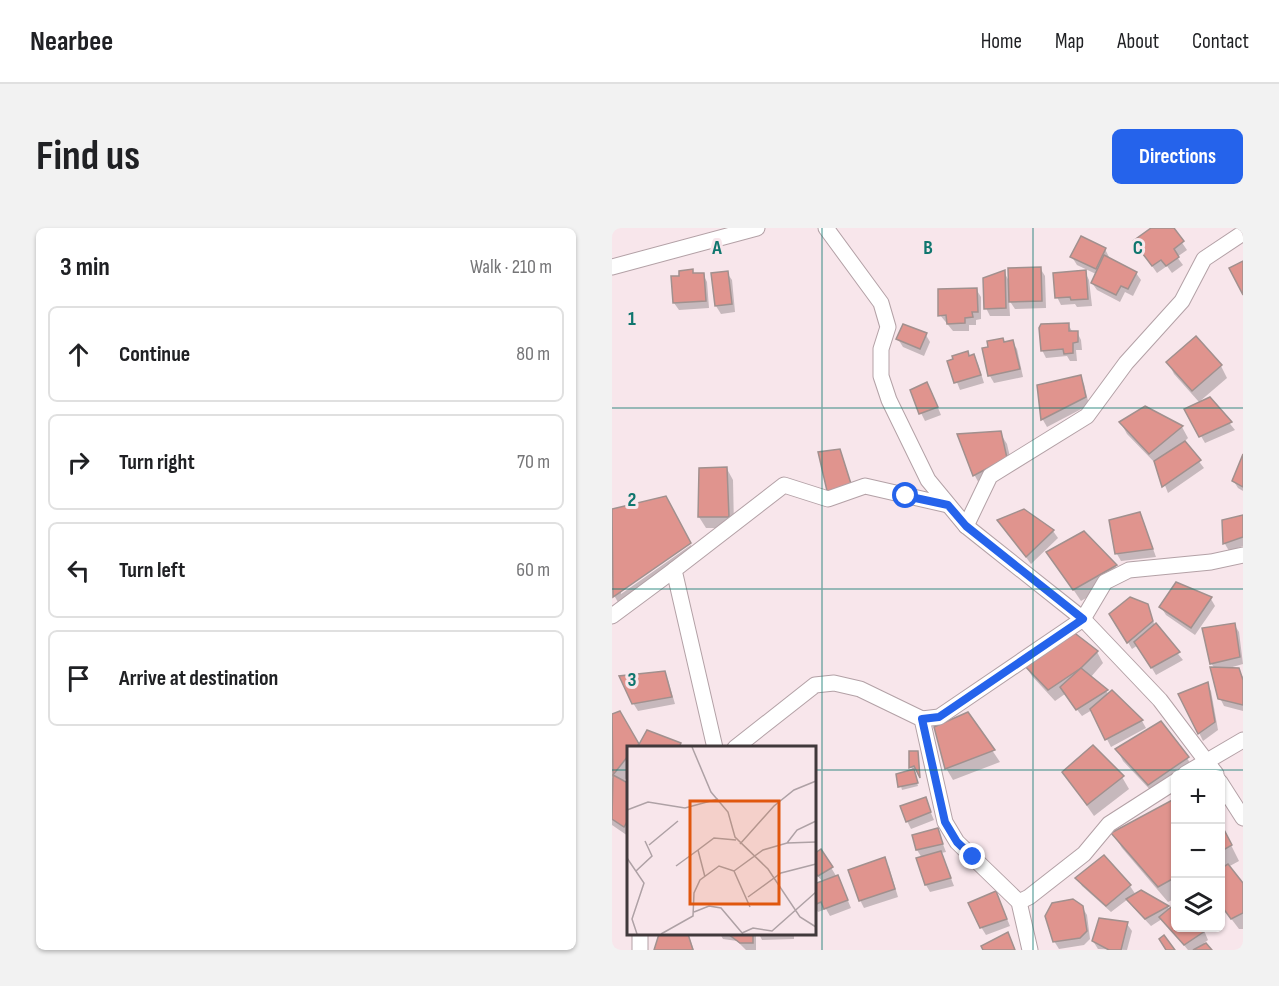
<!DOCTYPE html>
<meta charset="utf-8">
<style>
body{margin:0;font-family:"Sofia Sans Condensed",sans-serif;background:#f2f2f2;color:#202124}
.controls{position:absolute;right:18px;bottom:18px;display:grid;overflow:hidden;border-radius:9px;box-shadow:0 2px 4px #0004}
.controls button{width:54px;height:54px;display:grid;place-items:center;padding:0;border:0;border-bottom:2px solid #e0e0e0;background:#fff;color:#202124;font:30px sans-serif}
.stop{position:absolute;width:18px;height:18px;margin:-14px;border:4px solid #2563eb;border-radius:50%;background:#fff}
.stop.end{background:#2563eb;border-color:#fff;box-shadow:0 2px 6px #0008}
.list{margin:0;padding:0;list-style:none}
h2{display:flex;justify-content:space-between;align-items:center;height:78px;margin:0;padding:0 24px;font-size:26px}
h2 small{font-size:20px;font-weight:400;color:#757577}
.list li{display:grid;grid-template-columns:39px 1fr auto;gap:18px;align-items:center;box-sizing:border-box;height:96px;margin:0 12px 12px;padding:0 12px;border:2px solid #e0e0e0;border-radius:9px}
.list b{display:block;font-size:22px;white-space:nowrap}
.list em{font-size:20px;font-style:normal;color:#757577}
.icon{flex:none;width:33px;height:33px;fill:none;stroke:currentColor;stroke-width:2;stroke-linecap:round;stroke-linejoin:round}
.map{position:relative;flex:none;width:631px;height:722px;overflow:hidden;border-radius:9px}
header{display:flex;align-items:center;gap:36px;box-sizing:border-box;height:84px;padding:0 30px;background:#fff;border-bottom:2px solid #e0e0e0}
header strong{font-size:28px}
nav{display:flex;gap:33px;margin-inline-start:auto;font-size:21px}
.intro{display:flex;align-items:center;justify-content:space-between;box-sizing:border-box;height:144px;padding:0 36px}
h1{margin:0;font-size:42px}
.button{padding:15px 27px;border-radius:9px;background:#2563eb;color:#fff;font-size:21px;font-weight:700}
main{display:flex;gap:36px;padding:0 36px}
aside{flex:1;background:#fff;border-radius:9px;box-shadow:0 2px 4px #0004}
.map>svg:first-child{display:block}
</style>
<header>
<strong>Nearbee</strong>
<nav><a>Home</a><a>Map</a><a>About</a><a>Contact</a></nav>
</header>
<div class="intro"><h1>Find us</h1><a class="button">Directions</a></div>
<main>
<aside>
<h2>3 min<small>Walk · 210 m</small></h2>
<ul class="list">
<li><svg class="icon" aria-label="ahead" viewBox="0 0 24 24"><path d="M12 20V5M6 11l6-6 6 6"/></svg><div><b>Continue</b></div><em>80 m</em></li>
<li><svg class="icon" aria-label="right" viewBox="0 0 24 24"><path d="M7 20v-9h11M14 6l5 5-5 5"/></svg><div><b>Turn right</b></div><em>70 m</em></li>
<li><svg class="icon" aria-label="left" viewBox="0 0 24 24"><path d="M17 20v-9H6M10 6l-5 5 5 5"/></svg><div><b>Turn left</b></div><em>60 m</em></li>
<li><svg class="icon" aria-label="arrive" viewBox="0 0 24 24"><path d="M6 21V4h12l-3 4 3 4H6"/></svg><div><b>Arrive at destination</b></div></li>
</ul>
</aside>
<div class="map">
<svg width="631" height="722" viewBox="0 0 631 722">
<rect width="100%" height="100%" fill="#f8e6eb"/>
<!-- shadow -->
<g fill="#0003">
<polygon points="542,0 560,0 575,22 565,29 571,37 560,45 555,38 545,45 528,21"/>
<polygon points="493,21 497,29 496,31 524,45 529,52 521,68 513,64 508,74 485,62 480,55 484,46 465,37 460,29"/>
<polygon points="428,40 433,48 434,80 403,81 397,72 398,88 378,88 374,80 392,44 397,53"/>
<polygon points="80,43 82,47 91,46 95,54 97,80 67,82 62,75 69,49"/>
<polygon points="473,44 477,52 480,78 465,79 463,76 449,77 445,69"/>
<polygon points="115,45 120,52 123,84 109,86 104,78 101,46"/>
<polygon points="364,61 369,69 369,91 364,92 364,97 357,97 357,103 341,103 328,87"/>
<polygon points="456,96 461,105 465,104 469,112 470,122 464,122 465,133 458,133 455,128 434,130 430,122"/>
<polygon points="314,107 318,114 312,128 291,119 286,111"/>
<polygon points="584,110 609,138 615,150 587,174 562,146 556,134"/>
<polygon points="400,114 405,121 411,149 382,155 378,148 372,122"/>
<polygon points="355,125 358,129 362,128 366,136 372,155 348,162 337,134"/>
<polygon points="468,149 472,156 477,177 435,199 431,192 427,158"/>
<polygon points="319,163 329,187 313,193 309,185"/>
<polygon points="598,171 623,202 593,215 574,182"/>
<polygon points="533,179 570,199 576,210 572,214 592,240 556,265 545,237 515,206 509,195"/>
<polygon points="388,205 395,216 401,242 369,259 363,248 347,208"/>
<polygon points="227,223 243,266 221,270 216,262"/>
<polygon points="631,230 631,263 626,260 621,252"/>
<polygon points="115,241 121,252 122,300 94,300 87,289"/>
<polygon points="1,282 9,366 79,317 87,331 11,383 3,369"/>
<polygon points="412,282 441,303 446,310 419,336 387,293"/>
<polygon points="528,285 544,329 509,333 505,326"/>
<polygon points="631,288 631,318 617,323 613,316 612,293"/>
<polygon points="472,305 503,338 510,349 469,373 436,324"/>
<polygon points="599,371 603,378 583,407 554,387 549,379"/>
<polygon points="535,377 543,398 571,432 544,447 526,417 520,421 499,386"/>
<polygon points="622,396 627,404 631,436 617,440 626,441 631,449 631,483 612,478 608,470 603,441 599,435"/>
<polygon points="485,424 491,435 478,450 497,466 499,464 530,493 534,500 499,519 480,482 470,488 453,466 443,473 420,448 413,437"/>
<polygon points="52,444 56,452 63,476 26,483 21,475"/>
<polygon points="595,456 599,463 606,502 591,513 568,466"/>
<polygon points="8,485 27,518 68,516 70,520 16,520 16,548 11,554 16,556 16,608 0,597 0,550 3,548 0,543 0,487"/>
<polygon points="355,485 388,534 341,552 334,540"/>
<polygon points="481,519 510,549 517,561 482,588 452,545"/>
<polygon points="505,521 575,530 582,541 543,567 511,533"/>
<polygon points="305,524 308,548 305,541 301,542 306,558 290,562 286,547 301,543 299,539"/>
<polygon points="313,571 322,592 299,601 295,593"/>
<polygon points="564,571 564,670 556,674 510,620 501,605"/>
<polygon points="608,595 627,633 616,639 631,658 631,701 627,701 608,676"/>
<polygon points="325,601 334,624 329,625 342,658 318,664 314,657 310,630 305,622 302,608"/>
<polygon points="209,623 229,656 239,680 218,688 214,681 206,684 202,678 202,658 211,654 202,644"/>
<polygon points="272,631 277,639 286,669 252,680 248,672"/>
<polygon points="465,650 518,658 524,667 529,664 556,679 564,700 591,700 596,712 592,715 598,722 576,722 550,691 539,698 521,679 516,671 499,684 470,658"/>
<polygon points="384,665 398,698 374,707 369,699"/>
<polygon points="470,679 475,687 478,711 472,717 447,721 442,713"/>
<polygon points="515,696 520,703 515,722 486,721 481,713"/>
<polygon points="48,706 76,706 82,722 44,722"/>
<polygon points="108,706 144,706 144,722 134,722 125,713 111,711"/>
<polygon points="147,706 182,706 182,711 150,712"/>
</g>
<!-- building -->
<g fill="#e0948e" stroke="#a1908e" stroke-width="1.5">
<polygon points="539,0 562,0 572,13 562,21 567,29 554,38 549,32 540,38 521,13"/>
<polygon points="469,8 494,20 484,41 458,29"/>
<polygon points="492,27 525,44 516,61 509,58 504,67 479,55"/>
<polygon points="631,33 631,67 617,40"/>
<polygon points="429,39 430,73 397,74 396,40"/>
<polygon points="81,41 81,45 92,45 94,73 61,75 59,48 67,48 67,43"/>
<polygon points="393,42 394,80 372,81 371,50"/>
<polygon points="474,42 476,71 459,72 458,69 443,70 441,45"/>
<polygon points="116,43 120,76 103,78 99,45"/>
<polygon points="365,60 366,84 360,84 361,89 353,90 353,95 335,96 334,87 326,88 326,61"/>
<polygon points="457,95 457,103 466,103 466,114 461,115 461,125 452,126 451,121 429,123 427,100 429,96"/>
<polygon points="291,96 315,105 308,121 284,111"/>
<polygon points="584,108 610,137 580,163 554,134"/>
<polygon points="391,110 392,114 401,112 408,141 376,148 370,120 376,119 375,113"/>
<polygon points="356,123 357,128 362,126 369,147 342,155 335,133 341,131 340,128"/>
<polygon points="469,147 474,169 429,192 425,157"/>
<polygon points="315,154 326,179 307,186 298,162"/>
<polygon points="598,169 620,194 587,209 572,181"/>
<polygon points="533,178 571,198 537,226 507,194"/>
<polygon points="389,203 395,230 361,248 345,206"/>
<polygon points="573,213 589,232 550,259 542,233"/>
<polygon points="228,221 240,259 215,263 206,224"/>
<polygon points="631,226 631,259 620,253"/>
<polygon points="115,239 117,289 86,289 87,240"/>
<polygon points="54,268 79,315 1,369 0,281"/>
<polygon points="412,281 442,302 414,329 385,292"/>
<polygon points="528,284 541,321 503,326 497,292"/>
<polygon points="631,287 631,309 611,316 610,292"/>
<polygon points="472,303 505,337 461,362 434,324"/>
<polygon points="564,354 600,369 579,400 547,379"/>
<polygon points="518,369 536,376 541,393 515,415 497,386"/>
<polygon points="544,395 568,424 539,440 522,414"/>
<polygon points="623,395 628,429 598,436 590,400"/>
<polygon points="460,403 486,423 469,440 436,462 411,436"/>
<polygon points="598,439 627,440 631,452 631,477 606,471"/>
<polygon points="469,440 496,462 464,482 448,459"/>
<polygon points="53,443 60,469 20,476 7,448"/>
<polygon points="596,454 603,494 586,506 566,466"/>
<polygon points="500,462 531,492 493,512 478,481"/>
<polygon points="8,483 27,516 24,520 16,520 16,528 1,547 0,486"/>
<polygon points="356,484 383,522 333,541 322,499"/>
<polygon points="549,493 577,529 536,557 503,521"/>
<polygon points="35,502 69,515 67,520 25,520"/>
<polygon points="481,517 512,548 475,577 450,544"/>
<polygon points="297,523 306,523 308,550 302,538 297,540"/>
<polygon points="302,541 306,555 286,559 284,546"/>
<polygon points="1,547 16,555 16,592 12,599 0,591"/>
<polygon points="314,569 319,584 294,594 288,578"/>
<polygon points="564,570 564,649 546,659 499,605"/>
<polygon points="608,594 620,617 608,624"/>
<polygon points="326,600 331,616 304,622 300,607"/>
<polygon points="209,621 221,639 206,648 202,644 202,626"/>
<polygon points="329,623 339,650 313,657 304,630"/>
<polygon points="492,627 519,657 494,678 463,650"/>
<polygon points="273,629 283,661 247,673 236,642"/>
<polygon points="616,636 631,655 631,685 619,691 608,676 608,641"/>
<polygon points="226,647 236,672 212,681 209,674 202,677 202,656"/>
<polygon points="529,662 557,678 533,691 514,671"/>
<polygon points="384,663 395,691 368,700 356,675"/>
<polygon points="461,671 471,678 475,703 468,710 441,714 433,688 440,675"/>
<polygon points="564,675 564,700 591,700 593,703 572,717 547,689"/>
<polygon points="487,690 516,694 509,722 497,722 480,713"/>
<polygon points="396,704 403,722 371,722 369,718"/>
<polygon points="47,706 76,706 81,722 42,722"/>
<polygon points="116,706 141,706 141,715 128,715"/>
<polygon points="552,707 563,722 554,722 547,711"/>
<polygon points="594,715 600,722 581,722"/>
</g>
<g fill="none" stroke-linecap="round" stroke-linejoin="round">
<!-- street casing -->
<g stroke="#b3a1a6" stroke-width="17">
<g id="street">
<polyline points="214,0 269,75 276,99 269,121 269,148 277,172 316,252 354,298 471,391 548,472 604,546"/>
<polyline points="0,39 145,0"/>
<polyline points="354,298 378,248 475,188 514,135 570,73 592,31 631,5"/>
<polyline points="0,388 62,342"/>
<polyline points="310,491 333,594 345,614 407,674 418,722"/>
<polyline points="103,520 62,342 172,257 216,271 253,258 336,277"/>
<polyline points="123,520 203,457 222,455 248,461 310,491 327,489 471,391 493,354 517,342 599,334 631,327"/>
<polyline points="573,546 631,512"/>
<polyline points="608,554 631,590"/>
<polyline points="407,674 417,669 472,626 497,596 564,553"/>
<polyline points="28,706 28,722"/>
</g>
</g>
<!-- street -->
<use href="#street" stroke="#fff" stroke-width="15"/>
</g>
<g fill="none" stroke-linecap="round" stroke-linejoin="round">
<!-- route -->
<polyline stroke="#2563eb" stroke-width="8" points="294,268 336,277 354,298 471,391 327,489 310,491 333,594 345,614 361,629"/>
</g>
<!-- grid -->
<path fill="none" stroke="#0f766e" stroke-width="1.5" stroke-opacity="0.55" d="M210 0V722M421 0V722M0 180H631M0 361H631M0 542H16M202 542H631"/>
<!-- overview -->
<g transform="translate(15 518)">
<rect width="189" height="189" fill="#f8e6eb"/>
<path fill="none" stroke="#aea1a5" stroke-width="1.5" d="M65 1 84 46 101 66 108 91 141 123 173 171 189 181M0 64 21 56 58 62 91 53M160 97 170 84 189 75M113 98 147 60 167 44 189 35M22 99 51 75M0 112 17 137 5 173 10 188M49 120 71 104M9 125 25 110 18 95M107 125 136 104 160 97 189 96M107 125 123 161M78 131 71 104 87 92 109 94M121 151 154 127 189 118M67 166 82 160 94 162 116 188M115 187 126 182 145 185 189 146M34 188 66 170 67 147 73 134 92 120 107 125"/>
<path fill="#e0570e" fill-opacity="0.15" stroke="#e0570e" stroke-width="3" d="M63 55H152V158H63Z"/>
<rect width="189" height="189" fill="none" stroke="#40393b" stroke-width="3"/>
</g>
<g font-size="20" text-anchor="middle" font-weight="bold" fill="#0f766e" stroke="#f8e6eb" stroke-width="6" stroke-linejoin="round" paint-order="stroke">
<text x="105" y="26">A</text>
<text x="316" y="26">B</text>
<text x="526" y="26">C</text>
<text x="20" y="97">1</text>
<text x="20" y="278">2</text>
<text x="20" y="458">3</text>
</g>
</svg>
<div class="controls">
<button>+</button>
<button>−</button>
<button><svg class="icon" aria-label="layers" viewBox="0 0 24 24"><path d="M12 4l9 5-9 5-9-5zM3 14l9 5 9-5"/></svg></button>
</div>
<div class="stop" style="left:294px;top:268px"></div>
<div class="stop end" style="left:361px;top:629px"></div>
</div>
</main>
